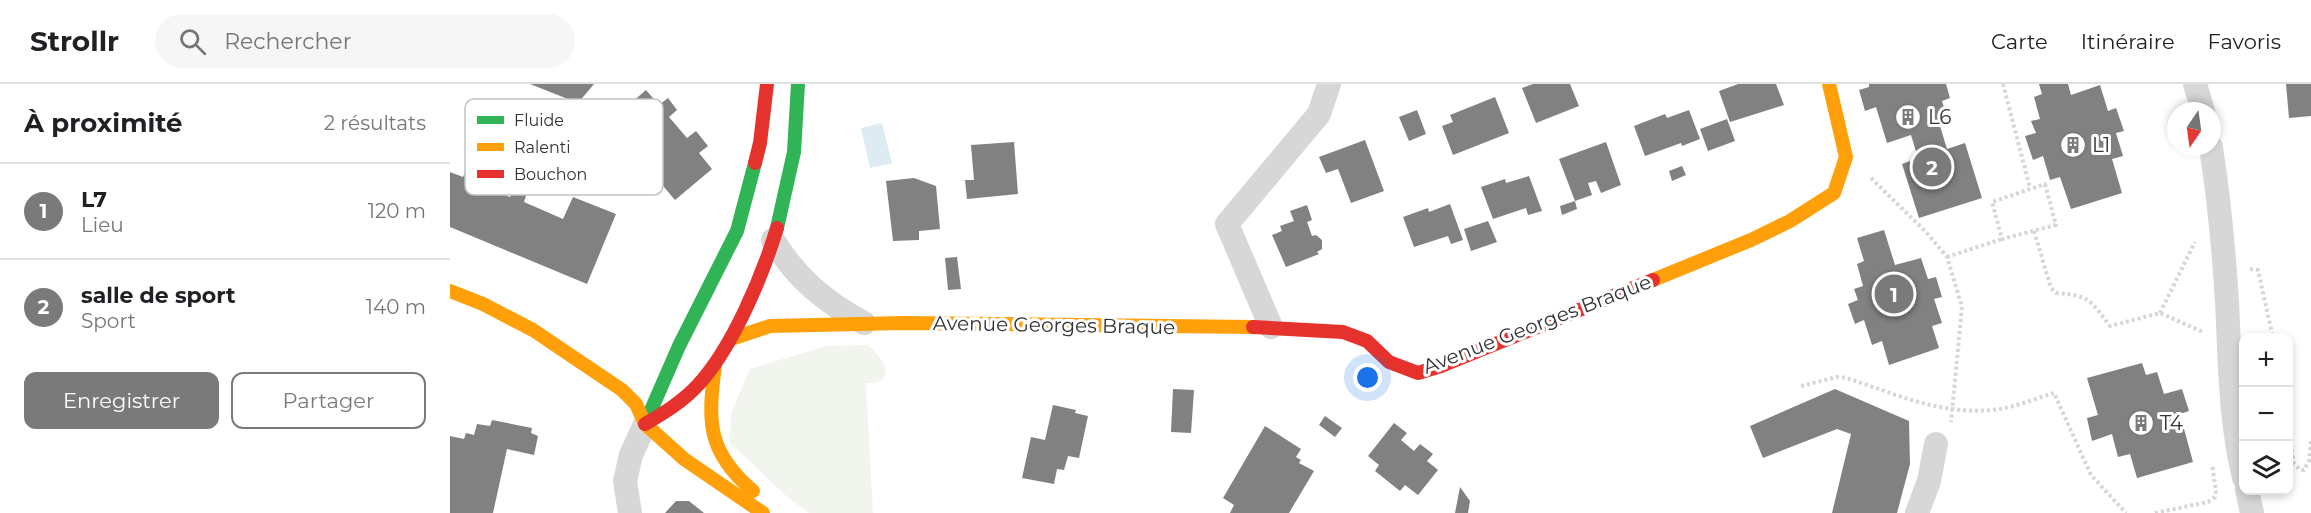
<!DOCTYPE html>
<html lang="fr">
<meta charset="utf-8">
<style>
body{margin:0;font-family:Montserrat,sans-serif;background:#f6f6f6;color:#202124}
.controls{position:absolute;right:18px;bottom:18px;display:grid;overflow:hidden;border-radius:12px;box-shadow:0 3px 9px #0003}
.controls button{width:54px;height:54px;display:grid;place-items:center;padding:0;border:0;border-bottom:2px solid #e0e0e0;background:#fff;color:#202124;font:30px sans-serif}
.compass{position:absolute;left:1717px;top:18px;width:54px;height:54px;border-radius:50%;background:#fff;box-shadow:0 3px 9px #0003;rotate:193deg}
.you{position:absolute;left:918px;top:294px;width:21px;height:21px;margin:-15px;border:4px solid #fff;border-radius:50%;background:#1a73e8;box-shadow:0 0 0 9px #1a73e833}
.badge{display:grid;place-items:center;width:39px;height:39px;border-radius:50%;background:#7a7a7a;color:#fff;font-size:20px;font-weight:700}
.pin{position:absolute;translate:-50% -50%;border:3px solid #fff;box-shadow:0 2px 6px #0006}
.list{margin:0;padding:0;list-style:none}
h2{display:flex;justify-content:space-between;align-items:center;height:78px;margin:0;padding:0 24px;font-size:26px}
h2 small{font-size:20px;font-weight:400;color:#757577}
.list li{display:grid;grid-template-columns:39px 1fr auto;gap:18px;align-items:center;box-sizing:border-box;height:96px;padding:0 24px;border-top:2px solid #e0e0e0}
.list b{display:block;font-size:22px;white-space:nowrap}
.list p{margin:0;font-size:20px;white-space:nowrap;color:#757577}
.list em{font-size:20px;font-style:normal;color:#757577}
.actions{display:flex;gap:12px;padding:18px 24px}
.actions a{flex:1;padding:14px 0;border:2px solid #7a7a7a;border-radius:12px;text-align:center;font-size:21px;color:#7a7a7a}
.actions .main{background:#7a7a7a;color:#fff}
.icon{flex:none;width:33px;height:33px;fill:none;stroke:currentColor;stroke-width:2;stroke-linecap:round;stroke-linejoin:round}
.map{position:relative;flex:none;width:1861px;height:429px;overflow:hidden}
header{display:flex;align-items:center;gap:36px;box-sizing:border-box;height:84px;padding:0 30px;background:#fff;border-bottom:2px solid #e0e0e0}
header strong{font-size:28px}
nav{display:flex;gap:33px;margin-inline-start:auto;font-size:21px}
.search{width:420px;height:54px;background:#f6f6f6;display:flex;align-items:center;gap:15px;box-sizing:border-box;padding:0 21px;border-radius:33px;color:#757577;font-size:22px}
main{display:flex}
aside{flex:1;background:#fff}
.map>svg:first-child{display:block}
</style>
<header>
<strong>Strollr</strong>
<div class="search"><svg class="icon" aria-label="search" viewBox="0 0 24 24"><circle cx="10" cy="10" r="6"/><path d="M15 15l6 6"/></svg>Rechercher</div>
<nav><a>Carte</a><a>Itinéraire</a><a>Favoris</a></nav>
</header>
<main>
<aside>
<h2>À proximité<small>2 résultats</small></h2>
<ul class="list">
<li><span class="badge">1</span><div><b>L7</b><p>Lieu</p></div><em>120 m</em></li>
<li><span class="badge">2</span><div><b>salle de sport</b><p>Sport</p></div><em>140 m</em></li>
</ul>
<div class="actions"><a class="main">Enregistrer</a><a>Partager</a></div>
</aside>
<div class="map">
<svg width="1861" height="429" viewBox="0 0 1861 429">
<rect width="100%" height="100%" fill="#fff"/>
<!-- green -->
<path fill="#f1f5ed" d="M418 261C425 268 446 287 430 297 426 299 419 299 416 299L423 429H359L334 410 280 359 281 330 300 285 376 262Z"/>
<!-- water -->
<polygon fill="#ddebf3" points="432,39 442,79 420,84 411,44"/>
<!-- building -->
<g fill="#818181">
<polygon points="80,0 144,0 128,19"/>
<polygon points="1083,0 1120,0 1129,22 1086,39 1072,4"/>
<polygon points="1288,0 1326,0 1334,21 1280,38 1269,7"/>
<polygon points="1419,0 1496,0 1500,14 1492,17 1499,39 1490,42 1497,65 1515,59 1532,114 1469,134 1452,80 1468,74 1461,51 1437,59 1426,23 1415,27 1409,6 1419,3"/>
<polygon points="1589,0 1618,0 1621,11 1650,1 1658,27 1666,24 1674,47 1666,49 1673,72 1662,75 1672,109 1621,125 1610,93 1600,96 1593,72 1583,76 1575,52 1586,49 1581,37 1590,35 1584,13 1592,10"/>
<polygon points="1836,0 1861,0 1861,32 1839,34"/>
<polygon points="196,6 209,21 218,14 227,26 219,33 237,54 246,47 258,62 249,69 262,85 225,116 159,38"/>
<polygon points="1045,13 1059,49 1003,71 992,42 1003,38 1000,31"/>
<polygon points="967,26 976,50 959,57 949,33"/>
<polygon points="1239,26 1250,55 1232,62 1231,59 1195,72 1184,42 1215,30 1217,34"/>
<polygon points="1277,35 1285,57 1258,67 1250,45"/>
<polygon points="915,56 934,107 901,119 888,85 876,89 869,73"/>
<polygon points="564,58 568,110 517,115 515,96 524,96 521,61"/>
<polygon points="1156,58 1171,101 1151,109 1146,97 1138,99 1142,111 1125,117 1109,75"/>
<polygon points="18,81 33,88 28,100 60,113 65,101 78,106 74,118 113,135 123,113 166,130 137,200 0,143 0,88 13,93"/>
<polygon points="1232,82 1236,91 1222,97 1219,87"/>
<polygon points="1079,92 1092,127 1078,131 1076,124 1043,135 1031,103 1055,95 1056,99"/>
<polygon points="464,94 486,102 490,145 469,147 469,156 443,157 436,97"/>
<polygon points="1125,117 1127,125 1112,131 1110,122"/>
<polygon points="1000,120 1013,156 1001,160 998,152 964,163 953,133 978,124 979,128"/>
<polygon points="857,121 862,136 857,138 862,152 866,151 872,156 872,165 867,168 869,170 836,183 822,151 832,147 830,142 844,137 840,127"/>
<polygon points="1038,137 1047,158 1021,167 1014,145"/>
<polygon points="1434,146 1445,181 1471,174 1478,195 1486,193 1492,213 1484,215 1492,239 1482,242 1489,264 1439,281 1432,257 1422,261 1414,236 1405,240 1398,220 1408,216 1404,205 1413,202 1407,180 1414,177 1407,154"/>
<polygon points="507,173 511,205 498,206 495,174"/>
<polygon points="1692,279 1696,291 1707,288 1714,310 1732,305 1739,327 1730,330 1743,378 1687,394 1680,370 1668,373 1662,350 1642,357 1637,334 1648,331 1637,294"/>
<polygon points="723,305 744,306 741,349 721,348"/>
<polygon points="1385,305 1459,337 1460,380 1447,429 1382,429 1401,350 1387,345 1313,374 1300,342"/>
<polygon points="603,321 626,326 625,329 638,332 629,374 618,372 614,386 607,385 604,400 572,394 581,353 595,356"/>
<polygon points="875,332 892,344 885,353 869,341"/>
<polygon points="42,336 82,344 81,349 88,352 84,371 57,365 43,429 0,429 0,352 14,355 16,349 24,351 27,340 40,342"/>
<polygon points="944,339 957,349 951,356 964,367 970,360 983,370 977,377 988,386 968,411 955,401 950,407 925,387 929,381 918,372"/>
<polygon points="815,342 851,365 846,373 851,376 849,379 864,387 839,429 780,429 784,421 773,414"/>
<polygon points="1010,403 1020,417 1018,429 1005,429"/>
<polygon points="226,417 239,417 254,429 215,429"/>
</g>
<g fill="none" stroke-linecap="round" stroke-linejoin="round">
<!-- path -->
<g stroke="#d6d6d6" stroke-width="4" stroke-dasharray="3 3" stroke-linecap="butt">
<polyline points="1553,0 1580,104"/>
<polyline points="1421,94 1475,147 1497,173 1512,223 1501,338"/>
<polygon points="1595,100 1606,141 1552,155 1542,118"/>
<path d="M1584 147 1601 204 1606 209C1639 211 1640 216 1660 242L1710 229 1753 248"/>
<polyline points="1497,173 1552,155"/>
<polyline points="1800,185 1808,186 1823,254"/>
<polyline points="1710,229 1745,158"/>
<path d="M1351 302 1387 293 1397 294C1447 311 1496 333 1550 325 1568 322 1587 314 1604 309L1641 391 1676 429"/>
<polyline points="1838,348 1844,379 1850,386 1854,386 1859,377 1861,356"/>
<polyline points="1705,429 1758,418 1765,413 1766,407 1762,380"/>
</g>
<!-- street -->
<g stroke="#d7d7d7" stroke-width="24">
<polyline points="1745,0 1753,27"/>
<path d="M1761 63C1769 115 1774 167 1777 219 1780 277 1780 337 1794 394"/>
<path d="M323 156C346 194 375 218 414 239"/>
<polyline points="821,243 777,140 869,30 879,0"/>
<polyline points="1797,406 1802,429"/>
<polyline points="180,429 175,397 181,371 195,340"/>
<polyline points="1467,429 1479,397 1486,360"/>
</g>
<!-- fast -->
<g stroke="#30b455" stroke-width="14">
<polyline points="327,144 344,68 348,0"/>
<polyline points="195,340 229,262 287,147 305,79"/>
</g>
<!-- slow -->
<g stroke="#ff9f0a" stroke-width="14">
<polyline points="1203,196 1301,156 1340,137 1384,109 1396,73 1379,0"/>
<polyline points="0,207 33,220 83,246 172,306 186,320 195,340 234,375 313,429"/>
<polyline points="281,255 320,242 454,239 803,243"/>
<path d="M265 281C258 337 256 367 303 407"/>
</g>
<!-- jam -->
<g stroke="#e5322d" stroke-width="14">
<polyline points="305,79 310,59 317,0"/>
<polyline points="803,243 893,248 917,257 939,278 968,289 991,282 1203,196"/>
<path d="M195 340C214 329 232 318 247 302 282 265 312 193 327 144"/>
</g>
</g>
<!-- icons -->
<defs>
<g id="building-ring" transform="scale(1.35)"><circle r="9.5" fill="#fff" stroke="#7a7a7a" stroke-width="1.5"/><path d="M-4-6H4V6H1V3H-1V6H-4ZM-2.5-4.3h1.7v1.8h-1.7ZM.8-4.3h1.7v1.8H.8ZM-2.5-1h1.7V.8h-1.7ZM.8-1h1.7V.8H.8Z" fill="#7a7a7a"/></g>
</defs>
<g fill-rule="evenodd">
<use href="#building-ring" x="1458" y="33"/>
<use href="#building-ring" x="1623" y="61"/>
<use href="#building-ring" x="1691" y="339"/>
</g>
<g text-anchor="middle" dominant-baseline="central" stroke-width="6" stroke-linejoin="round" paint-order="stroke">
<!-- poi labels -->
<g font-size="20" fill="#333" stroke="#fff" text-anchor="start">
<text x="1478" y="33">L6</text>
<text x="1642" y="61">L1</text>
<text x="1710" y="339">T4</text>
</g>
<!-- street labels -->
<g font-size="20" fill="#333" stroke="#fff">
<text transform="translate(1087 240) rotate(-21)">Avenue Georges Braque</text>
<text transform="translate(604 241) rotate(1)">Avenue Georges Braque</text>
</g>
</g>
<!-- legend -->
<rect x="15" y="15" width="198" height="96" rx="9" fill="#fff" stroke="#c2c2c2" stroke-width="1.5"/>
<rect x="27" y="32" width="27" height="8" fill="#30b455"/>
<rect x="27" y="59" width="27" height="8" fill="#ff9f0a"/>
<rect x="27" y="86" width="27" height="8" fill="#e5322d"/>
<g font-size="16" fill="#333">
<text x="64" y="42">Fluide</text>
<text x="64" y="69">Ralenti</text>
<text x="64" y="96">Bouchon</text>
</g>
</svg>
<div class="controls">
<button>+</button>
<button>−</button>
<button><svg class="icon" aria-label="layers" viewBox="0 0 24 24"><path d="M12 4l9 5-9 5-9-5zM3 14l9 5 9-5"/></svg></button>
</div>
<svg class="compass" viewBox="-18 -18 36 36"><path d="M0-13l5 13h-10z" fill="#e53935"/><path d="M0 13l5-13h-10z" fill="#757577"/></svg>
<div class="you"></div>
<div class="pin badge" style="left:1444px;top:210px">1</div>
<div class="pin badge" style="left:1482px;top:83px">2</div>
</div>
</main>
